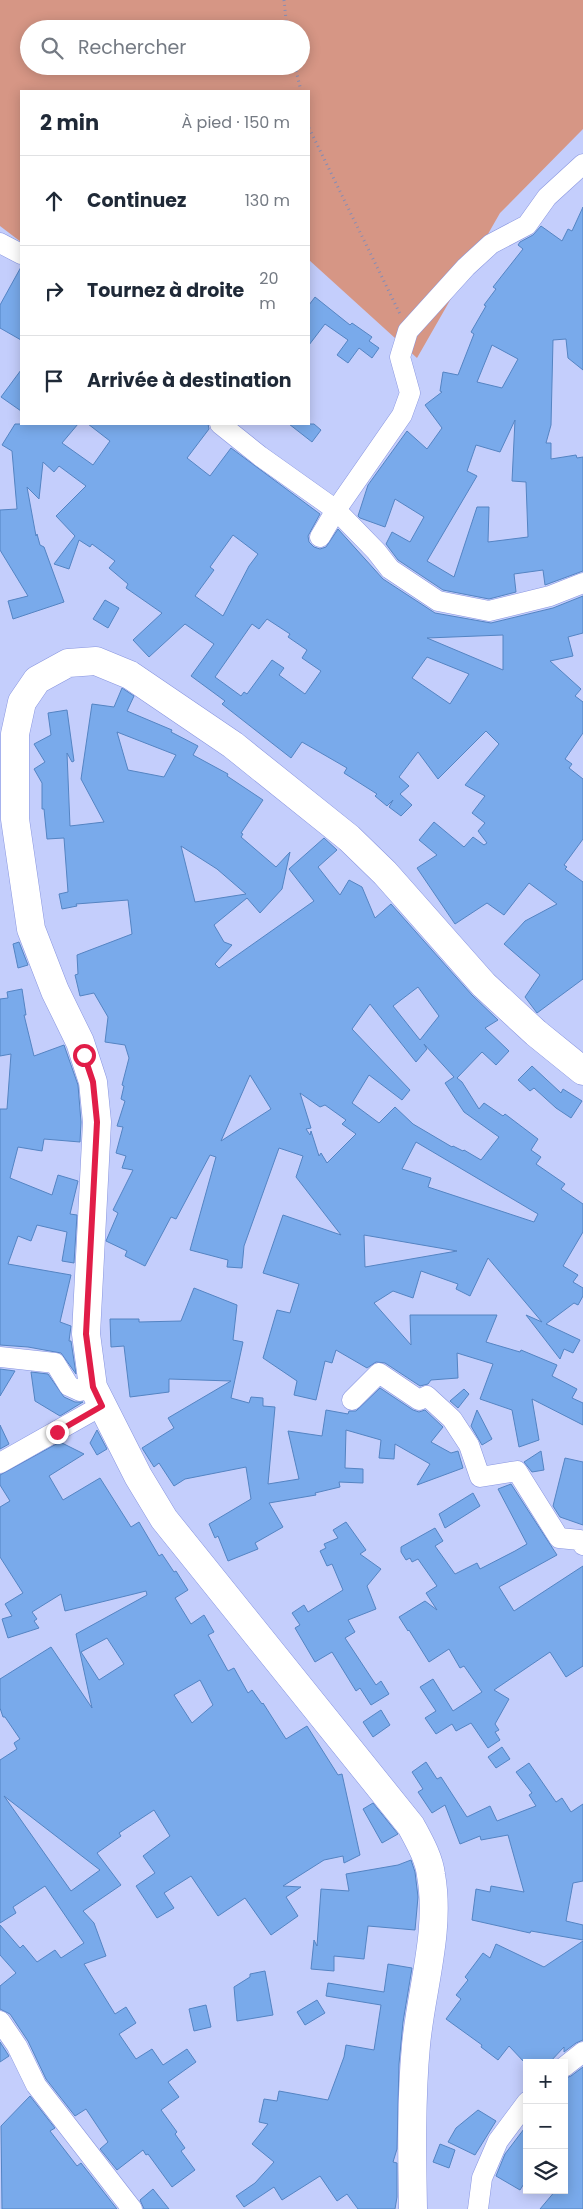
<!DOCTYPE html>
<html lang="fr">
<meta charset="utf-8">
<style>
body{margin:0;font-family:Poppins,sans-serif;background:#f2f2f3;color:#1f2937}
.controls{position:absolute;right:15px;bottom:15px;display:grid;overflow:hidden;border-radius:0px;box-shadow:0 2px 12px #0003}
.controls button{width:45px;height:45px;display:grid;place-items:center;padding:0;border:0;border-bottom:1px solid #e0e1e3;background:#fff;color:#1f2937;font:25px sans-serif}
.stop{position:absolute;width:15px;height:15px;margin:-11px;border:4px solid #e11d48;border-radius:50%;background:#fff}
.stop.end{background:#e11d48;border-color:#fff;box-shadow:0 1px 5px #0008}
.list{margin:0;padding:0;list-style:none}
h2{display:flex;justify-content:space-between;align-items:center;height:65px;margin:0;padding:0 20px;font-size:21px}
h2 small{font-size:16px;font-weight:400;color:#747a83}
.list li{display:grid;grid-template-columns:32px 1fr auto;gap:15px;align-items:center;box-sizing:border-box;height:90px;padding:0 20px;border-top:1px solid #e0e1e3}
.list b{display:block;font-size:19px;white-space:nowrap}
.list em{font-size:16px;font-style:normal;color:#747a83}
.icon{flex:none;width:28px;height:28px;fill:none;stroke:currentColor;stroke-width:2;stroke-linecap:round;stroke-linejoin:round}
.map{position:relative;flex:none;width:583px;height:2209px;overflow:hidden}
.search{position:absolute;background:#fff;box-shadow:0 2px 12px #0003;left:20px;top:20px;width:290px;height:55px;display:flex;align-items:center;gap:12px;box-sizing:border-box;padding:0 18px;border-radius:28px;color:#747a83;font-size:19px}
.panel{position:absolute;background:#fff;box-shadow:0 2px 12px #0003;left:20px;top:90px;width:290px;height:335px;border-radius:0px}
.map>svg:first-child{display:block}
</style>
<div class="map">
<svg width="583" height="2209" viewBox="0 0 583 2209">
<rect width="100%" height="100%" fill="#c4cefc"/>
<!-- green -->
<path fill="#d69685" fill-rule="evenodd" d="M0 0H583V129L500 213 417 358 309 260V91H21V242L0 226ZM29 29H301V66H29Z"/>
<!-- building -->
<g fill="#79aaeb" stroke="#5484c3" fill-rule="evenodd">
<path d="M583 207V370L568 358 566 339 553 340 551 425 546 443H551V459L576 455 577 458 583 457V571L545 585 543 570 514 574 516 592 489 599 443 590 398 560 386 544 392 532 410 542 424 517 395 499 385 527 360 518 358 516 368 485 407 431 427 449 442 428 425 405 442 392 440 391 443 372 458 375 474 334 471 332 486 306 484 305 496 289 493 287 523 249 518 245 520 242 533 235 541 226 562 241 568 229 572 231ZM492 345 518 359 502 388 477 382ZM515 420 512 481 526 482 528 537 488 542 489 507H477L454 577 427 561 477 476 467 471 476 445 500 452Z"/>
<polygon points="21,267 21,340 0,328 0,305"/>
<polygon points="315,297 350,325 352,323 372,337 369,341 379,348 372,358 359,348 348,363 337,355 348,340 325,324 309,345 309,305"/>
<polygon points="21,370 21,411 1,397"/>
<path d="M15 424H78L62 443 93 465 110 441 88 424H208L209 429 187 458 210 476 231 448 320 514 308 536 309 542 314 547 320 549 326 547 338 529 383 579 435 613 491 623 553 608 583 596V633L568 637 573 656 550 661 581 689 575 696 583 702V733L565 759 572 764 569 768 583 779V839L564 865 567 867 565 869 583 882V979L537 1013 525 997 540 975 504 944 525 921 557 904 529 883 504 915 487 903 455 924 417 868 437 855 419 840 434 822 464 847 473 837 484 845 487 843 478 831 485 823 472 813 485 796 465 785 499 744 486 731 438 779 418 752 399 777 409 786 400 794 412 805 401 816 389 807 393 800 387 806 375 796 377 794 344 773 347 768 302 742 291 758 222 704 225 701 191 676 214 644 185 624 149 657 133 640 162 613 126 588 128 584 109 568 115 561 92 544 90 547 79 540 69 569 54 564 75 536 56 516 86 486 59 466 54 472 43 462 39 499 27 487 36 536 37 534 40 545 44 547 64 602 13 619 8 601 28 596 0 550V510L17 509 12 451 2 445ZM233 535 258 554 249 566 223 616 195 596 214 570 210 567ZM267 619 290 634 288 637 307 650 302 658 321 671 305 694 279 675 284 668 272 660 247 694 244 692 241 696 215 677 252 624 259 629ZM503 635V670L427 638ZM427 657 469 674 450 704 412 678Z"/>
<polygon points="289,424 314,424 321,430 312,442"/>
<polygon points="105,600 119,608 108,628 93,619"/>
<path d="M122 688 134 696 127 711 172 730 171 732 198 746 193 755 228 774 227 776 263 800 241 833 243 834 241 837 276 867 290 852 282 889 260 913 247 898 214 925 224 942 232 945 215 964 219 968 314 901 289 869 324 838 337 850 318 867 340 895 349 880 362 887 375 918 391 904 472 995 498 1020 485 1028 509 1051 496 1065 482 1052 457 1078 462 1082 479 1109 484 1103 503 1116 505 1114 538 1139 531 1150 541 1157 536 1164 565 1184 561 1189 583 1204V1232L563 1266 578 1275 573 1282 583 1288V1296L578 1305 574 1303 546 1324 580 1340 573 1353 564 1349 560 1359 526 1315 542 1322 488 1258 470 1296 456 1289 458 1284 421 1271 413 1298 393 1291 374 1303 411 1345 410 1315H497L486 1342 520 1352 521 1350 557 1365 552 1376 577 1389 572 1398 583 1403V1425L532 1399 539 1440 519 1447 512 1410 480 1399 493 1364 457 1353 458 1378 431 1380 428 1384 420 1386 385 1363 376 1362 367 1368 336 1350 332 1363 325 1361 316 1400 294 1395 297 1381 263 1358 277 1310 290 1313 299 1284 263 1273 283 1215 341 1235 296 1177 303 1156 279 1148 244 1246 242 1268 227 1267 228 1260 190 1250 216 1157 210 1155 176 1219 171 1217 145 1266 125 1256 127 1251 106 1241 118 1213 113 1210 133 1170 122 1168 126 1156 116 1153 123 1127 117 1126 125 1101 121 1099 124 1086 122 1085 129 1058 125 1045 105 1042 108 1017 94 993 80 996 75 975 78 974 77 955 132 934 128 900 76 904 77 906 62 909 59 894 68 892 64 838 47 839 44 809H42V783L34 769 45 762 34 744 51 735 48 713 67 710 74 761 72 762 67 753 70 826 104 822 81 779 92 704 114 707ZM117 732 176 755 164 777 128 770ZM181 846 217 869 246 894 195 902ZM418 987 439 1016 420 1040 393 1006ZM370 1004 416 1062 427 1049 424 1044 454 1077 445 1083 464 1112 499 1137 481 1160 464 1150 463 1151 453 1146 452 1147 413 1124 395 1107 379 1123 352 1103 369 1075 402 1100 410 1090 352 1029ZM250 1075 271 1109 221 1141ZM300 1093 320 1107 325 1105 346 1120 342 1124 356 1134 327 1163 321 1153 319 1156 311 1131 310 1135 306 1129 311 1128ZM416 1142 538 1214 534 1222 428 1187 431 1178 402 1169ZM364 1235 457 1251 365 1267Z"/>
<polygon points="19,942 28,965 18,968 13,944"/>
<polygon points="22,989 26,1015 24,1015 34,1056 64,1045 78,1085 81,1122 80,1142 44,1139 42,1151 18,1147 10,1178 52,1195 58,1175 78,1181 70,1214 77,1215 74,1263 62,1261 67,1232 37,1225 31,1241 18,1236 8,1264 71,1275 60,1322 71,1326 69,1341 71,1341 76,1374 61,1353 28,1347 0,1345 0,1109 7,1109 11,1054 0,1056 0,999 8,998 7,992"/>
<polygon points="532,1066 561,1093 563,1089 582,1101 571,1118 556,1108 534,1088 530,1091 518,1080"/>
<polygon points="194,1288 237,1305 233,1340 243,1342 231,1398 249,1403 251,1397 263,1398 263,1406 275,1407 268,1484 299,1479 288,1431 322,1436 326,1410 348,1414 349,1411 356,1411 380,1388 413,1410 419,1412 425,1410 443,1427 431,1442 451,1453 458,1451 463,1468 417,1485 430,1464 395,1444 394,1459 379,1458 381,1440 346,1430 345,1468 363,1469 363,1483 339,1482 340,1487 315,1493 316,1495 269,1503 283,1527 255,1543 258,1549 228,1561 218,1536 215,1538 209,1524 251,1499 246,1467 185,1479 174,1486 159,1463 154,1467 142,1448 174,1428 168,1418 231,1381 169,1379 169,1392 130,1397 124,1346 111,1347 110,1319 139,1319 139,1322 181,1321"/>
<polygon points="0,1369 15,1371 0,1396"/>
<polygon points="31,1372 48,1374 64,1397 75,1402 83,1402 60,1416 35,1401"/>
<polygon points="464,1389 469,1394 458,1408 450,1401"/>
<polygon points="477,1410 492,1439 482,1445 471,1426"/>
<polygon points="0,1425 9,1444 0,1449"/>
<polygon points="97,1430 107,1449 97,1455 90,1443"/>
<path d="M60 1442 84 1454 49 1476 63 1500 100 1478 131 1527 139 1522 159 1556 162 1554 174 1572 176 1571 188 1590 175 1598 191 1624 204 1615 214 1632 208 1635 228 1671 234 1668 248 1693 252 1690 262 1704 263 1703 286 1739 307 1726 338 1775 342 1774 360 1855 344 1863 343 1856 324 1860 283 1886 301 1887 286 1897 298 1916 271 1935 245 1898 218 1916 191 1876 164 1893 174 1908 157 1918 136 1886 155 1873 143 1856 170 1836 154 1810 119 1833 121 1836 97 1853 121 1885 83 1911 94 1923 106 1956 84 1964 115 2014 126 2007 136 2023 119 2034 136 2059 152 2049 163 2065 187 2049 196 2062 168 2082 179 2097 161 2110 177 2132 175 2134 185 2148 181 2151 195 2170 172 2187 148 2154 146 2155 143 2150 117 2170 100 2149 108 2142 86 2109 75 2116 46 2079 28 2041 10 2014 0 2009V1986L16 1973 0 1955V1925L20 1948 23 1945 37 1962 55 1950 61 1958 84 1943 45 1886 13 1907 16 1913 0 1923V1760L17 1749 14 1743 20 1739 5 1717H3L0 1708V1679L51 1647 92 1708 76 1634 147 1595 146 1591 65 1611 61 1594 32 1612 37 1619 34 1621 39 1628 8 1638 2 1619 12 1616 5 1604 23 1593 0 1557V1507L10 1501 0 1485V1475ZM107 1638 124 1664 99 1680 81 1652ZM200 1680 213 1705 192 1723 174 1695ZM4 1796 100 1870 71 1891Z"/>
<polygon points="541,1451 544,1470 532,1472 524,1462"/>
<polygon points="565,1458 583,1462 583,1525 560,1517 553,1506"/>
<polygon points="511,1484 557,1555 499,1587 514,1611 583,1566 583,1666 566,1677 550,1652 494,1690 509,1699 495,1724 499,1730 495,1732 500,1740 488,1748 471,1723 456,1731 452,1724 436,1734 425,1718 436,1711 420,1687 433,1679 453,1711 482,1692 464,1666 460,1668 449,1649 429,1662 409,1630 408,1631 399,1617 425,1601 437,1610 426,1593 437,1586 418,1559 412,1562 410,1558 406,1560 401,1552 401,1547 435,1528 443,1541 435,1546 455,1574 477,1563 480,1569 515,1551 527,1544 498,1489"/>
<polygon points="473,1493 480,1506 445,1528 439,1514"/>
<polygon points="346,1522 366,1550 360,1554 381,1569 367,1586 376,1609 348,1620 355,1632 345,1638 376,1685 381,1681 389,1694 371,1705 360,1688 356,1691 332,1652 315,1662 295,1628 300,1625 292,1613 304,1605 308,1612 343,1590 332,1564 327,1566 320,1551 326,1548 324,1544 338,1538 333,1530"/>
<polygon points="381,1710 390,1725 373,1737 363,1722"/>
<polygon points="502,1747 510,1759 496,1768 488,1757"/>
<polygon points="426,1762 437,1779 441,1777 467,1817 490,1806 497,1821 536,1806 529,1795 532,1793 516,1772 529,1763 556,1802 562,1798 571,1812 583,1804 583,1881 573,1883 566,1921 583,1925 583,1940 531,1931 530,1933 472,1920 476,1889 490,1892 491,1886 524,1892 508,1835 481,1840 480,1836 460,1844 445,1805 432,1813 418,1792 423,1789 412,1772"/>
<polygon points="373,1803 398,1834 382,1843 363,1809"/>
<polygon points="411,1860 415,1872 418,1897 415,1930 368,1926 364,1959 334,1956 334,1971 311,1969 314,1940 317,1946 321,1889 349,1891 346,1874 398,1865"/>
<polygon points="583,1941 583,2040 576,2043 564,2052 564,2047 549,2063 525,2063 509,2046 498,2060 481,2047 482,2045 446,2019 461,1999 456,1995 468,1980 465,1977 483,1953 490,1958 496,1944 544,1967"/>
<polygon points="388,1964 412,1968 403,2022 399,2064 397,2149 393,2162 397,2163 397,2197 395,2209 358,2209 347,2194 337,2201 320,2176 282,2200 274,2187 244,2207 236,2196 255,2183 274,2162 252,2144 268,2124 259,2122 264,2099 277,2101 279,2091 328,2100 344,2057 346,2045 374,2050 381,2005 326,1996 328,1983 384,1992"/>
<polygon points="265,1971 273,2015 237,2021 234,1987 250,1977 250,1974"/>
<polygon points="317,2000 325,2013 305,2025 297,2012"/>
<polygon points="206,2005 211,2027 194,2031 189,2009"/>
<polygon points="0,2042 9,2056 0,2062"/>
<polygon points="583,2067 583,2209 540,2209 556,2190 564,2190 564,2181 568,2177 564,2174 564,2079 571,2076"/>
<polygon points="30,2096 55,2128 50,2131 77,2166 81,2163 117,2209 2,2209 1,2126"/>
<polygon points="478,2110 496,2121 475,2155 448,2142 456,2128"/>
<polygon points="527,2125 527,2179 520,2190 496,2176 505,2154"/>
<polygon points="440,2144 455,2150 449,2168 433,2162"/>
<polygon points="153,2189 169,2209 144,2209 140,2200"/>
</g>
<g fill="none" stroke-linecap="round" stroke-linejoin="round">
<!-- street casing -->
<g stroke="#8895df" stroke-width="21">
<g id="street">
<polyline points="0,243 21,254"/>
<polyline points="220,424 260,456 336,510 376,551 390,569 438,601 489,611 550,596 583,583"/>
<polyline points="320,537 336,510 402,415 410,393 400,357 408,331 466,267 491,244 527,225 547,197 583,164"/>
<polyline points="0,1357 55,1363 69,1386 80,1391 93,1387"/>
<polyline points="352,1400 379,1373 419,1400 427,1396 452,1419 469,1445 480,1477 517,1471 559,1538 580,1540 583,1545"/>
<polyline points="0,1463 101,1406"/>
<polyline points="0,2021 17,2046 36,2085 132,2209"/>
<polyline points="564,2067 583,2052"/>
<polyline points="478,2209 482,2178 498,2141 527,2102"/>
</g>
</g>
<!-- secondary casing -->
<g stroke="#8895df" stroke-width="29">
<path id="secondary" d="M413 2209C412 2155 411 2099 416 2045 421 1990 441 1931 431 1875 429 1858 419 1841 411 1826L164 1519 138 1476 93 1387 86 1334 97 1122 93 1082 80 1042 55 991 31 929 15 819V734L22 702 37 680 68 663 96 661 130 675 233 745 349 838 385 873 484 985 536 1033 583 1071"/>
</g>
<!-- path -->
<g stroke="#858db5" stroke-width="3" stroke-dasharray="1 4" stroke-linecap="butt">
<polyline points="284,0 287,29"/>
<polyline points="295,66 301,91"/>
<polyline points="309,128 400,314"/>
</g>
<!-- street -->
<use href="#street" stroke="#fff" stroke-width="20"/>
<!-- secondary -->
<use href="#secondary" stroke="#fff" stroke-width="28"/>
</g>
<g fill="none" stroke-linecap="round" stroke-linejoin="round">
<!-- route -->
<polyline stroke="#e11d48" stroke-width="6" points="57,1432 102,1406 93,1387 86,1334 97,1122 93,1082 84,1055"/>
</g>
</svg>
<div class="controls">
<button>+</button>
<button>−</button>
<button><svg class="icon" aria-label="layers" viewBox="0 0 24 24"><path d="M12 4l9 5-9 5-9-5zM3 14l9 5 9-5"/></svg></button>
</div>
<div class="stop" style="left:84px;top:1055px"></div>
<div class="stop end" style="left:57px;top:1432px"></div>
<div class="search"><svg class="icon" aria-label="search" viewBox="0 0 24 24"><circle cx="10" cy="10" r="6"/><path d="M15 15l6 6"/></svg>Rechercher</div>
<section class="panel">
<h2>2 min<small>À pied · 150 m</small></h2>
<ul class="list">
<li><svg class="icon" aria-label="ahead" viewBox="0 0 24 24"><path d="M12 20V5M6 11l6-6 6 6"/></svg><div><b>Continuez</b></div><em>130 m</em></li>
<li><svg class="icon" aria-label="right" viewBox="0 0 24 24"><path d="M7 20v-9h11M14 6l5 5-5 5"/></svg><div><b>Tournez à droite</b></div><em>20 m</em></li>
<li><svg class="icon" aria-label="arrive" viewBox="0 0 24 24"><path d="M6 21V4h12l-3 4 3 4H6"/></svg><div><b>Arrivée à destination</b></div></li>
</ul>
</section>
</div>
